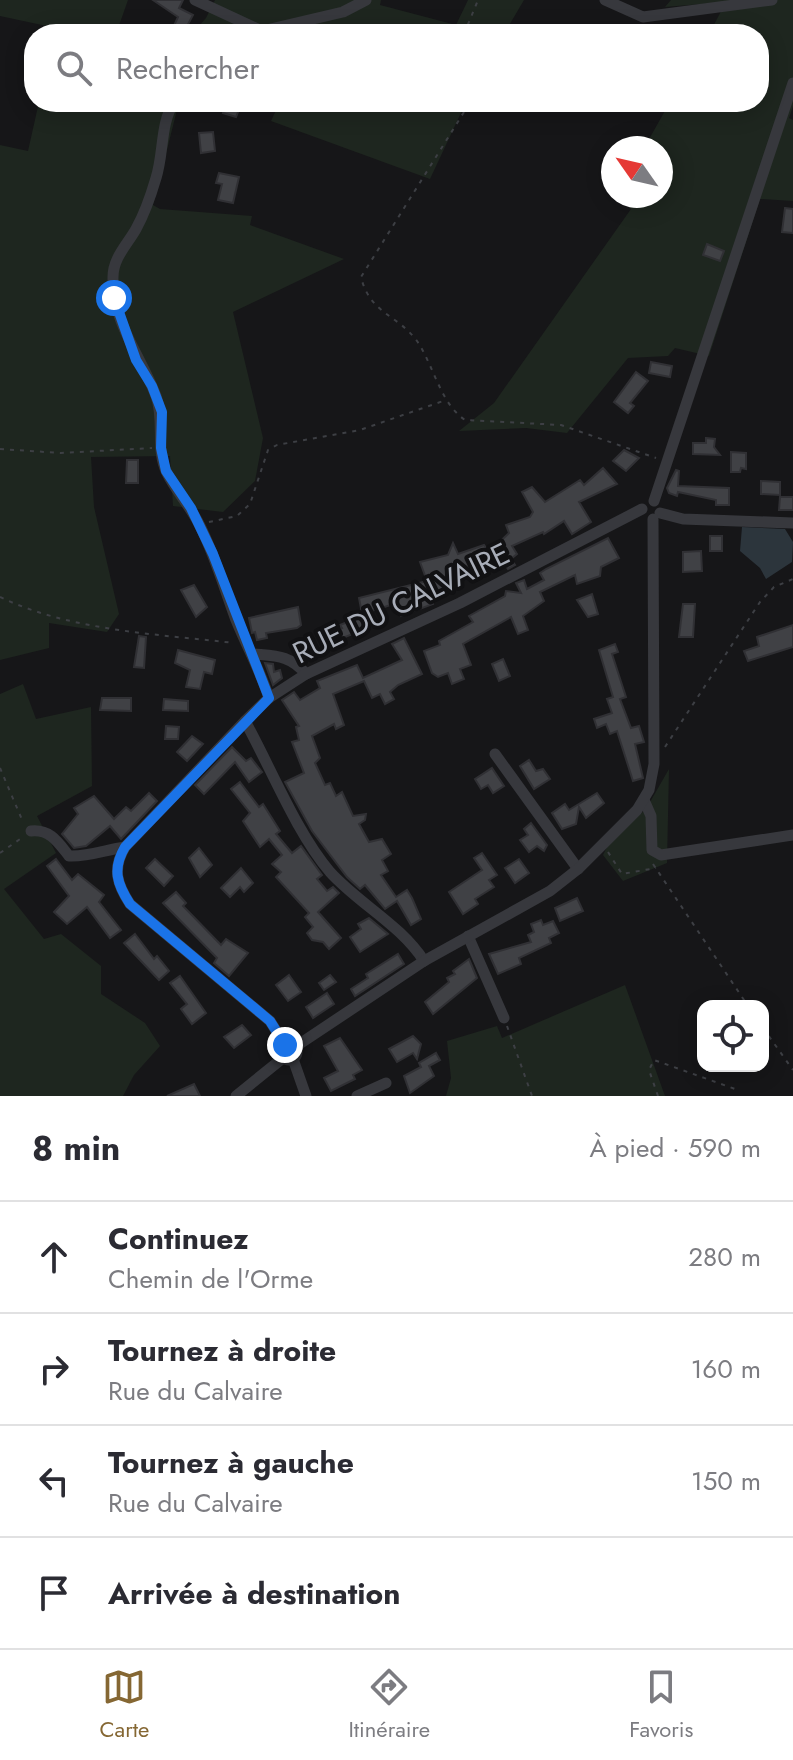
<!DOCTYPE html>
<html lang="fr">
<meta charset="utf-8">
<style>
body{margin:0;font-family:Jost,sans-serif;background:#f2f2f3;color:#2b2b33}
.controls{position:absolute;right:24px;bottom:24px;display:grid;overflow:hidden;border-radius:16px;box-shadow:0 4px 20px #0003}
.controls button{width:72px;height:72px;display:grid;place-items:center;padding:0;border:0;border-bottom:2px solid #e1e1e2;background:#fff;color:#2b2b33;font:40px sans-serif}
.compass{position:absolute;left:601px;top:136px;width:72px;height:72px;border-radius:50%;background:#fff;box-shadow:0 4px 20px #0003;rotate:304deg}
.stop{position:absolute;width:24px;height:24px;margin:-18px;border:6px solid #1a73e8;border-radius:50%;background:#fff}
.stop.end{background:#1a73e8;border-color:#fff;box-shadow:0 2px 8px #0008}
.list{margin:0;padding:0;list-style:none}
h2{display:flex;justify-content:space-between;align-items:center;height:104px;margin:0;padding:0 32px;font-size:34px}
h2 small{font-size:26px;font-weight:400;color:#7c7c81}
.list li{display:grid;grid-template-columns:52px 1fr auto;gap:24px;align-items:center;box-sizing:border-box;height:112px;padding:0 32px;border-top:2px solid #e1e1e2}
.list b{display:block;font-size:30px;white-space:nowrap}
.list p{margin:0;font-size:26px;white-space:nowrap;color:#7c7c81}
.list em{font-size:26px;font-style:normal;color:#7c7c81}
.icon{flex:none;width:44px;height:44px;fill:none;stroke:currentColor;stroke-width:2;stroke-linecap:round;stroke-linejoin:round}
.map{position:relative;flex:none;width:793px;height:1096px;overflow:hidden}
.search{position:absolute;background:#fff;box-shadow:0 4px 20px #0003;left:24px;right:24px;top:24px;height:88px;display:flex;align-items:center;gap:20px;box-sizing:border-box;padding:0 28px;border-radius:32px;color:#7c7c81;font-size:30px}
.sheet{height:552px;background:#fff}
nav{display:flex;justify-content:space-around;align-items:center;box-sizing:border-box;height:112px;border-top:2px solid #e1e1e2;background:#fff;font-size:22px;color:#7c7c81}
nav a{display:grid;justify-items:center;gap:4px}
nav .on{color:#856733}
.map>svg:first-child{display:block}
</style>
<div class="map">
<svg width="793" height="1096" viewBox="0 0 793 1096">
<rect width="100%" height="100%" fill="#161618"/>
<!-- green -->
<g fill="#1e261f">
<polygon points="0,0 128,0 116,34 55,34 56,28 0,16"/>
<polygon points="215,0 381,0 380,5 456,25 468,0 524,0 504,34 192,34 206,18"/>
<polygon points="671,0 793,0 793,106 789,118 793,120 793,201 760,199 709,356 675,348 668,356 628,358 567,433 526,428 459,431 494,403 631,209 617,196 661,196 661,148 644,148 670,102 759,102 759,34 709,34 726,2 665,7"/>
<polygon points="39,102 179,102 153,205 160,209 252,216 250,225 344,259 233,312 263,438 255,481 223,512 173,506 170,456 91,457 94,507 119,614 107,632 49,623 49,648 0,660 0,145 28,151"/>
<polygon points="280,102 466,102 430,179 271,121"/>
<polygon points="23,684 36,719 91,707 92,786 37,816 56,853 4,889 44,939 61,934 101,966 101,994 145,1023 160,1046 134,1075 123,1096 0,1096 0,694"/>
<polygon points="669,769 667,863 623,881 603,855 609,843 646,809"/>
<polygon points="625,985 665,1096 446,1096 451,1078 447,1041 497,1026 502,1038"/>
</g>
<!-- water -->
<polygon fill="#2c353c" points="742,527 785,529 793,542 792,562 766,579 760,568 740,551"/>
<!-- building -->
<g fill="#404145" stroke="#303034" stroke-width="2">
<polygon points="153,0 183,0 179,8 193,15 186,28 199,34 181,34 172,30 178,17"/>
<polygon points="227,102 242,102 236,117 223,113"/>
<polygon points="213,132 215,151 201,153 199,133"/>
<polygon points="219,173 239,177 233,203 218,200 222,184 216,183"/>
<polygon points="785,208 793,209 793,233 782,232"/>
<polygon points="707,244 724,251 720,261 703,255"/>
<polygon points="651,362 672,366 670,377 649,373"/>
<polygon points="636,372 648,381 630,403 634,406 628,413 614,402"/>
<polygon points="706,438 715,439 714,447 720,455 693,454 693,443 706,443"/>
<polygon points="624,450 639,458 626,471 613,461"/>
<polygon points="731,452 746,453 746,469 741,468 740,472 731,472"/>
<polygon points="127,460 138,460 138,483 126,483"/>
<polygon points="603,468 617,484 579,502 591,522 572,534 564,521 544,534 543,532 512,546 517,554 511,559 515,565 508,569 500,557 494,563 488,553 475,561 481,574 447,586 449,590 431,597 433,604 401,616 397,603 362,614 359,598 427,581 420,562 448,555 453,543 458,554 484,545 489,552 509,533 506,525 530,517 533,512 522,492 532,487 545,502 580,480 584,485"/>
<polygon points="676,470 679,471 678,486 729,488 729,505 716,505 716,500 678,492 677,496 669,493 667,488"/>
<polygon points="761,481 780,482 780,495 761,494"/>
<polygon points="780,497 793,497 793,510 779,510"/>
<rect x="710" y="536" width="12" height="15"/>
<polygon points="608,538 619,558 601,567 600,576 577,584 575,575 540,592 544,601 523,616 528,630 518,634 511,617 463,644 471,665 460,669 464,679 452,684 448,673 438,677 432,673 424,651 440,645 439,641 473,622 469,616 505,596 506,591 521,593 516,583 524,580 527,589 544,580 540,573 546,569"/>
<polygon points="701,551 702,571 683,572 683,552"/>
<polygon points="194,585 207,607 196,617 181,590"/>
<polygon points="592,594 598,614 588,617 577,600"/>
<polygon points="683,604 695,604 693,637 679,637"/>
<polygon points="298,607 301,625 297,628 266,633 267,638 257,640 255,632 252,633 249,618"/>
<polygon points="367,614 371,627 340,639 337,630 342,628 340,625"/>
<polygon points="793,625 793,647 748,661 744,651 759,646 757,637"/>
<polygon points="139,636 146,637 144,668 134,667"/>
<polygon points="404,638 422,674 398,685 390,692 394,699 385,704 380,694 372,698 364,681 333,694 344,725 336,729 334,724 312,736 320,758 315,763 325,785 330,783 336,796 342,792 353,816 366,814 365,820 359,824 369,842 382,839 391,854 382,860 388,871 381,875 396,897 407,890 412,898 421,919 411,925 397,901 385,909 365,885 360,889 347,877 312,831 285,782 304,773 292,742 299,740 296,727 299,726 282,700 294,692 300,700 320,688 317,681 357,665 363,678 402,660 392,644"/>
<polygon points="615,644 618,652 612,654 626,697 620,699 631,728 639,726 644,742 635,744 643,778 633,781 617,731 610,734 606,724 597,728 594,719 612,713 607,699 613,697 599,650"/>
<polygon points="178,650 215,660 212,674 204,672 200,689 186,687 190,670 175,663"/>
<polygon points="503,659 510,676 499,681 492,664"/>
<polygon points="265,663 273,664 274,672 280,670 282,678 273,685"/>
<polygon points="102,698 131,698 131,711 100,710"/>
<polygon points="164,699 188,701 188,711 163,710"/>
<polygon points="166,726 179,727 178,739 165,739"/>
<polygon points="192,736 203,744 187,761 177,752"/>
<polygon points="232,747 246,761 251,758 262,772 249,782 235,762 204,794 195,785"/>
<polygon points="529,760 536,771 543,769 550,779 534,789 520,766"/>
<polygon points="492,768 504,786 493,793 488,785 481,789 475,779"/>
<polygon points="240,782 259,807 263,804 280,831 276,834 292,853 301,846 322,875 317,879 327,891 333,887 339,893 318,912 341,938 329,949 323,942 312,940 307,933 313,927 305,917 309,913 276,877 281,872 272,864 282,855 269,839 260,847 243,821 250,813 231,789"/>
<polygon points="149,793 157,801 121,839 110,826 86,846 74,848 62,834 78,814 74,808 94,796 114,819 126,807 131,811"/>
<polygon points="597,793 604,803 586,818 579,807 576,824 562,829 552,813 565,804 569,810"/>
<polygon points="531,823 547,845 544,851 537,846 529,852 520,840 528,835 524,829"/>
<polygon points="199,848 212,865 200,877 189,858"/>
<polygon points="482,853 497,875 489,880 494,887 475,899 478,904 463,914 449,892 482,870 474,858"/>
<polygon points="56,859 72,880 78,874 104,895 99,902 121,930 110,938 87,907 67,924 54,912 69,896 47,866"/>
<polygon points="155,859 173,876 164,886 146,868"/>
<polygon points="519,859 529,873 515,883 505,868"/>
<polygon points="241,868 253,883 244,892 240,887 230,897 221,888"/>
<polygon points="176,892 186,903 183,906 221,945 226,939 248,953 229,976 214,963 217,958 163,903"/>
<polygon points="577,898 583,911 560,921 555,908"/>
<polygon points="369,918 388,934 360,952 350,937 361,929 358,924"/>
<polygon points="541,920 543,925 553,921 559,933 549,938 551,943 519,958 521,964 498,974 489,954 531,942 528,935 534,932 531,924"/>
<polygon points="135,934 154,959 157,956 169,971 159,980 124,943"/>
<polygon points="398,954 404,964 355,996 351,989 368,978 366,974"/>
<polygon points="469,959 477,978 433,1014 425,1002 449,982 447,978 455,974 453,971"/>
<polygon points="289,975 301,992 288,1001 276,985"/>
<polygon points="330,975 336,982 324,990 319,983"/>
<polygon points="180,976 206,1013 192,1024 181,1009 187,1004 170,983"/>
<polygon points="327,993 334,1004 313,1018 306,1007"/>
<polygon points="242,1025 251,1035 234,1048 224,1037"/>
<polygon points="413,1036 421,1044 417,1059 413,1053 397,1062 389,1049"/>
<polygon points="340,1038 362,1070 353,1075 355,1079 331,1091 324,1078 338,1071 324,1046"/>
<polygon points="436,1053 440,1060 429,1066 434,1076 410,1093 404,1076 421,1067 419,1063"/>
<polygon points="194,1084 200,1096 167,1096"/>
</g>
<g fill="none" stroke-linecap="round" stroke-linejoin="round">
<!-- path -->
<g stroke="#3d3f44" stroke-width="2" stroke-dasharray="4 6" stroke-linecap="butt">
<polyline points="464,34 478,0"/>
<path d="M464 102V112L361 277C370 314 397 314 417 341 434 366 440 403 465 420L561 425 656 458"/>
<polyline points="0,449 61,453 152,448"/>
<polyline points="209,522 237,516 250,504 268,450 277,445 360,430 446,400"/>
<path d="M0 597C71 631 157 634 234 643"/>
<polyline points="665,747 760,602 774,587 793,579"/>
<polyline points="0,768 23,822"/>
<polyline points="608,852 622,874 656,868"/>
<polyline points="0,853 23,837"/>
<polyline points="653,864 748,1006"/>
<polyline points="507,1026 532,1096"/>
<polyline points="763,1028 793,1070"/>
<polyline points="658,1096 649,1070 654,1060 738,1090"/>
</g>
<!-- minor -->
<g stroke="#37383d" stroke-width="11">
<polyline points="195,0 262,31 343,12 366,0"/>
<polyline points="605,0 643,17 772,0"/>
<path d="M174 102C160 124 164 153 156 178 151 195 145 213 136 229 127 245 113 258 113 277 112 322 141 356 156 396 165 420 155 449 167 473 176 491 190 506 199 524 215 555 224 588 236 620 247 647 260 670 269 698"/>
<polyline points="654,501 793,83"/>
<polyline points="660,513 683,519 793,523"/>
<path d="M254 654C276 656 290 655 306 674"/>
<path d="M245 721C271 768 296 832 330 872 359 904 401 925 424 961"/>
<polyline points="495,754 578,869"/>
<polyline points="644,800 651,816 652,850 661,855 793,835"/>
<path d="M31 831C50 829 58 842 69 856 88 857 105 850 125 847"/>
<polyline points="468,936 504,1018"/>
<circle cx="289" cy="1052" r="8"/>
<path d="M285 1045 270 1021 130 904C117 884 112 869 125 847L245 721 269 698 306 674 460 603 642 509"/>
<polyline points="295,1047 424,961 550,891 578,869 637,810 649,790 654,764 653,519"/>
<polyline points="293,1059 306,1096"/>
<polyline points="236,1096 283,1058"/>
<polyline points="357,1096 386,1083"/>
</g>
</g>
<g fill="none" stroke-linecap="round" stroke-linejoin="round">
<!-- route -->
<path stroke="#1a73e8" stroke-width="10" d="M114 298 136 360 152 386 162 412 161 448 166 471 191 508 213 554 269 698 125 847C112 869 117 884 130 904L270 1021 285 1045"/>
</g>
<g text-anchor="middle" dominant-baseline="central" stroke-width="8" stroke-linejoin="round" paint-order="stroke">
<!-- street labels -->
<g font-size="30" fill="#a8adb8" stroke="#111113">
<text transform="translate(401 603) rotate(-26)">RUE DU CALVAIRE</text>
</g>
</g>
</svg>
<div class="controls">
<button><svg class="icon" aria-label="locate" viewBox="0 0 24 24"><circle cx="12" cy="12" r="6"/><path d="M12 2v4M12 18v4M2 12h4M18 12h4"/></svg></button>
</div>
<svg class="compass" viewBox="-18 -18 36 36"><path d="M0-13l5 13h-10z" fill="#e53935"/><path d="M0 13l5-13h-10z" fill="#7c7c81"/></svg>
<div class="stop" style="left:114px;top:298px"></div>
<div class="stop end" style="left:285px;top:1045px"></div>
<div class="search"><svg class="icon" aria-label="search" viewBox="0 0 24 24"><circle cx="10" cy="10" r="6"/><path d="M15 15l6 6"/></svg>Rechercher</div>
</div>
<section class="sheet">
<h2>8 min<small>À pied · 590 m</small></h2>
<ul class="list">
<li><svg class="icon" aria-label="ahead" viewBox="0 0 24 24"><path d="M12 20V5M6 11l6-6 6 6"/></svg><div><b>Continuez</b><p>Chemin de l'Orme</p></div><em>280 m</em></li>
<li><svg class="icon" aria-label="right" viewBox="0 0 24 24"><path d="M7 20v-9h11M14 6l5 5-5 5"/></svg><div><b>Tournez à droite</b><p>Rue du Calvaire</p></div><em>160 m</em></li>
<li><svg class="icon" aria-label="left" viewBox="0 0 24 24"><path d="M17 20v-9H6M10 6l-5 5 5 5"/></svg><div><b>Tournez à gauche</b><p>Rue du Calvaire</p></div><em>150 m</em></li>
<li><svg class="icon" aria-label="arrive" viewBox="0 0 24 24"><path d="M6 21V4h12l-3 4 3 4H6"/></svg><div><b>Arrivée à destination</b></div></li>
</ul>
</section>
<nav>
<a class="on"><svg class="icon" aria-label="map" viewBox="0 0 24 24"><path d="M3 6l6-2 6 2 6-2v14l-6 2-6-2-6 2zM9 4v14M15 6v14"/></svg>Carte</a>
<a><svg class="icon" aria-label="directions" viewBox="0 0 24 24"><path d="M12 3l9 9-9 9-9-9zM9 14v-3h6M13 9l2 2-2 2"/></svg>Itinéraire</a>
<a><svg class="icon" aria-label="saved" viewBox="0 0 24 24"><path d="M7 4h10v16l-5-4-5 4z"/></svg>Favoris</a>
</nav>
